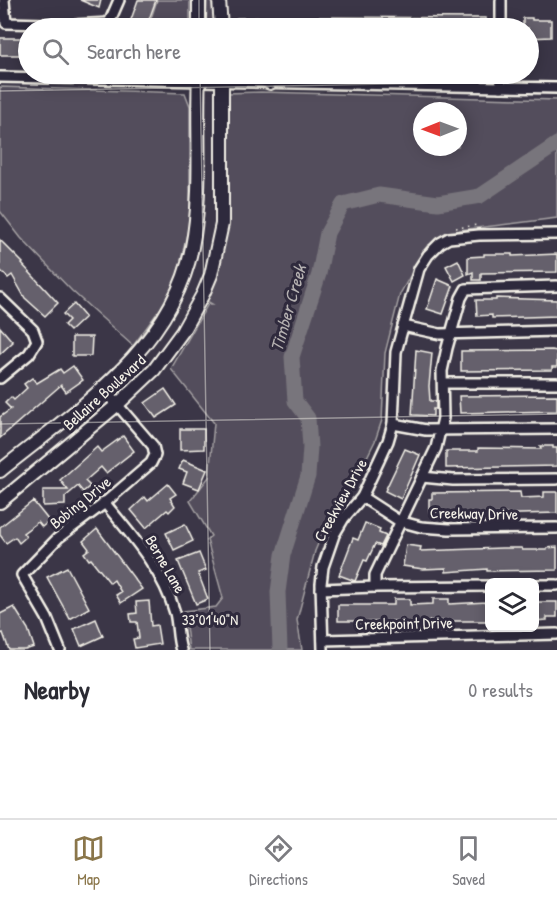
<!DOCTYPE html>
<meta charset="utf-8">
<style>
body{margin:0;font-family:"Patrick Hand",sans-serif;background:#f7f7f7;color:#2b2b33}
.controls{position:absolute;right:18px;bottom:18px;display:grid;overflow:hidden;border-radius:9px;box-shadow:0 3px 15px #0003}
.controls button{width:54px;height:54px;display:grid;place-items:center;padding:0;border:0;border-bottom:2px solid #e1e1e2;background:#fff;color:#2b2b33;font:30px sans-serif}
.compass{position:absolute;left:413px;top:102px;width:54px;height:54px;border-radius:50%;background:#fff;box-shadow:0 3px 15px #0003;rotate:269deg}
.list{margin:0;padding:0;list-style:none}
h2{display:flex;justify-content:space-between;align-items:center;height:78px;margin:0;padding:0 24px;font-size:26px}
h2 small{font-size:20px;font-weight:400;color:#7c7c81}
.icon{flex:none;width:33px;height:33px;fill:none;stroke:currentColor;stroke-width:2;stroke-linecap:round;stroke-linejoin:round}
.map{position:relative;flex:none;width:557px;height:650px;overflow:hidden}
.search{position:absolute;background:#fff;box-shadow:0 3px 15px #0003;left:18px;right:18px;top:18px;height:66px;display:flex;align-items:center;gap:15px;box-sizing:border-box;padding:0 21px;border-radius:33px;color:#7c7c81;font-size:22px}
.sheet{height:168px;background:#fff}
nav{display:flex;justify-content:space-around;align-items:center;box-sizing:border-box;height:84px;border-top:2px solid #e1e1e2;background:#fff;font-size:16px;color:#7c7c81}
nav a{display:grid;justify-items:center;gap:3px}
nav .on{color:#8a764a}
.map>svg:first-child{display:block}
</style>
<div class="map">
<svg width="557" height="650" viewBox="0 0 557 650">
<rect width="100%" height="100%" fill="#3b3647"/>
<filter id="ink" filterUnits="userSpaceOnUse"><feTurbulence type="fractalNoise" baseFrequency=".0167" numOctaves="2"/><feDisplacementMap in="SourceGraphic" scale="12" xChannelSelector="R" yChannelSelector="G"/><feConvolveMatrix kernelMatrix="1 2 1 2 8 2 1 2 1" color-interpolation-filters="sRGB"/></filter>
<g filter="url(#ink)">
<!-- green -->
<g fill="#534e5c" stroke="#a4a0a2" stroke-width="1.5" fill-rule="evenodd">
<polygon points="157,0 190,0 190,28 148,28"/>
<polygon points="207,0 213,0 215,28 206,28"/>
<polygon points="0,87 185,93 190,106 190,220 177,278 160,309 133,346 72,291 21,238 0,211"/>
<path d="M261 92 557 100V218L460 230 427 246 400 294 385 353 382 420 375 441 350 491 326 525 315 551 297 620 302 650H189L184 611 216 607 223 598 207 540 211 536 190 501 209 477 214 423 171 369 208 304H212L205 300 213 282 227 93ZM422 111H458V147H422Z"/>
</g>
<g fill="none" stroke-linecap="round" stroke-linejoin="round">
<!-- river -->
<polyline stroke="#78747b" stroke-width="15" points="280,650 278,592 283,555 308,476 310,447 308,418 295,401 292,357 319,274 327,233 343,204 379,195 438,203 480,196 557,144"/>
</g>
<!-- building -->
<g fill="#65616c" stroke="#f4f1e8" stroke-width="1.5">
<polygon points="80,0 101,0 99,8"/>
<polygon points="138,0 156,0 146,28 128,28"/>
<polygon points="310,17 486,18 486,28 237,28 237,18"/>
<polygon points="523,18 532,18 532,20 551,20 551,37 528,38 528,28 523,28"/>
<rect x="0" y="38" width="28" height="17"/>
<polygon points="0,240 23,263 22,264 58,303 45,316 25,298 12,275 8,278 0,270"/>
<polygon points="484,254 512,254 512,256 557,254 557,272 481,273 481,280 473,280 473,272 468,274 468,257 484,256"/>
<polygon points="458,260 465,275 454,281 446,266"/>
<polygon points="437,279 453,286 443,314 427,309"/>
<polygon points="496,298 557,300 557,316 492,318 492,315 477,316 476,300 496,300"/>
<polygon points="74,304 85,317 70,331 64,325 69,320 63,314"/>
<polygon points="0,327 13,342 0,354"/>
<polygon points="72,337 92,337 91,356 72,356"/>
<polygon points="416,350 432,353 429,386 430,401 436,401 436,409 433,409 433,416 412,415"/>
<polygon points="552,350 557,351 557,367 552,367 552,370 461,371 461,351"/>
<polygon points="73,366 83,380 66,392 61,385 0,438 0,417 11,409 5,403 11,397 14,400 27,388 24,384 32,378 37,383 60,369 63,373"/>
<polygon points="165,389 176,405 156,418 145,403"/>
<polygon points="557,395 557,411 460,413 459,396"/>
<polygon points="180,429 204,429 204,449 180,450"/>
<polygon points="123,436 134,451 106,473 101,467 85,481 90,486 83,492 78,486 65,497 65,505 43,506 43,490 68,490 60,480 97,447 101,452"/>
<polygon points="540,446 553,446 553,448 557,448 557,466 446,468 446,451 478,451 478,448 541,449"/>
<polygon points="405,449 420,455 401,499 385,491"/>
<polygon points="183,460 207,470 199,489 183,483 187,472 179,469"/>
<polygon points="168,484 176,494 170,498 175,506 169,512 167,510 146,528 131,510 145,497 148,501"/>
<polygon points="520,492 521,498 544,497 544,492 557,492 557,513 447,516 447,512 429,512 429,499 432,499 432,493"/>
<polygon points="33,501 49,521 42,527 38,522 23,533 26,537 19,543 15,537 6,543 0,535 0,527"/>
<polygon points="365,523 380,529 379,533 386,536 381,546 375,544 367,561 364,560 355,581 339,575 353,538 358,540"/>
<polygon points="185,524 193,541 174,550 166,533"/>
<polygon points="97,529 142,589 121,603 116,595 121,592 114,580 110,583 91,559 89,560 84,553 89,549 83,541"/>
<polygon points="406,545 421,547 420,551 502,548 522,548 522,550 547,550 547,548 557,547 557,570 487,571 487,569 446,572 446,568 423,569 403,566"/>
<polygon points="199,553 206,570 198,573 208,599 196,604 178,561"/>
<polygon points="67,567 89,608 70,619 47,577"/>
<polygon points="394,599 410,599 410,605 433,604 433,599 449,599 449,604 487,602 488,621 429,621 429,622 413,623 394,621 355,623 355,621 338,621 338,605 394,605"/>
<polygon points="149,601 151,626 157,625 160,644 135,648 133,639 139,638 137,622 131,622 130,614 137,613 136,602"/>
<polygon points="534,602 557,602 557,617 547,617 547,620 534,621"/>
<polygon points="14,607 28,629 34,647 25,650 9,650 3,633 0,634 0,614"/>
<polygon points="96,619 103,636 81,646 74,629"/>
</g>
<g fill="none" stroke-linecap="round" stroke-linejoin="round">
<!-- minor casing -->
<g stroke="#f4f1e8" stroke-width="14">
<g id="minor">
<polyline points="4,0 6,23 48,24 54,26"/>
<polyline points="54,28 54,26 109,23 119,0"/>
<polyline points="501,28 501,0"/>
<polyline points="0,77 557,88"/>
<polyline points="501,87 501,74"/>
<polyline points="0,298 33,330 37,341 29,354 0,378"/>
<polyline points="403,326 440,334 557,331"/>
<polyline points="443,383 557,383"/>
<polyline points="393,424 426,430 557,429"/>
<polyline points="422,477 453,480 557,479"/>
<polyline points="362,497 399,521 421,527 449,529 557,528"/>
<path d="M104 502C132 536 163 570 175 613 178 625 177 638 181 650"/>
<polyline points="534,585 557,585"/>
<polyline points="375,587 490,586"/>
<polyline points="321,589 375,587 375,575 436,448 443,418 442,371 447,348 461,298 466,289 557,286"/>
<polyline points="323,640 557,634"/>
<polyline points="60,650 47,618 22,575 58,538 101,506 151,463 155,455 153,446 102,387"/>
<polyline points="323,650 321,584 323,567 334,535 344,518 362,497 388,441 393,424 396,352 419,269 428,255 440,243 449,238 479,235 557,234"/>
</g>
</g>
<!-- major casing -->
<g stroke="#f4f1e8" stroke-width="16">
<g id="major">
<polyline points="219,0 221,28"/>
<polyline points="199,28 199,0"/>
<polyline points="249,74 270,83"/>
<path d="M0 471C75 410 172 350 192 247 203 191 196 131 199 74"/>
<polyline points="0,502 117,405 154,370 182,332 203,294 211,275 222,224 222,74"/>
</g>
</g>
<!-- path -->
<polyline stroke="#f4f1e8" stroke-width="1.5" stroke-dasharray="1.5 4.5" stroke-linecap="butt" points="456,228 478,225"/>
<!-- minor -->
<use href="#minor" stroke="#2f2a3d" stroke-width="9"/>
<!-- major -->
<use href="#major" stroke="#2f2a3d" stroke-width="12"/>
</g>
</g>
<!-- ticks -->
<path fill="none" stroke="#f4f1e8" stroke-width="1.5" stroke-opacity="0.45" d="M199 0V28M200 74 210 650M0 91 557 81M0 424 557 414"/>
<g text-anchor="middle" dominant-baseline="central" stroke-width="6" stroke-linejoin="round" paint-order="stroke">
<!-- street labels -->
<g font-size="16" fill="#f4f1e8" stroke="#2f2a3d">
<text transform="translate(104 392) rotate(-42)">Bellaire Boulevard</text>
<text transform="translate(340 500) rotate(-61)">Creekview Drive</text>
<text transform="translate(80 502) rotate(-39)">Bobing Drive</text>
<text transform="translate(474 513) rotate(1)">Creekway Drive</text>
<text transform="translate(166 564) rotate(60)">Berne Lane</text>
<text transform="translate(404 623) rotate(-1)">Creekpoint Drive</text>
</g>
<!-- water labels -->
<g font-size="18" font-style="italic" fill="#b6b2b2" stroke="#2f2a3d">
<text transform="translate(288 308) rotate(-74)">Timber Creek</text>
</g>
</g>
<g font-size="15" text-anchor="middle" fill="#f4f1e8" stroke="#2f2a3d" stroke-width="6" stroke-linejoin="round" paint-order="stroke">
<text x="210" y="625">33°01'40"N</text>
</g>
</svg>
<div class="controls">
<button><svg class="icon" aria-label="layers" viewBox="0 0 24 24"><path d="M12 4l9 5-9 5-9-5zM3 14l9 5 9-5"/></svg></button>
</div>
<svg class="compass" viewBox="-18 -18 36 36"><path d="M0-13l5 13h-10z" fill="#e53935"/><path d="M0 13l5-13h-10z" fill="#7c7c81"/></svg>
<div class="search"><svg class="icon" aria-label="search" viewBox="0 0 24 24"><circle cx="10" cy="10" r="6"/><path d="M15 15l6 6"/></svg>Search here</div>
</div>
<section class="sheet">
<h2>Nearby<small>0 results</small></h2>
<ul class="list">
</ul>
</section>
<nav>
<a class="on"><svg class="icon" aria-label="map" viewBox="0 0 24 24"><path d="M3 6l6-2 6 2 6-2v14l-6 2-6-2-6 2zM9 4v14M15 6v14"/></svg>Map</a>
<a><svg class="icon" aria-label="directions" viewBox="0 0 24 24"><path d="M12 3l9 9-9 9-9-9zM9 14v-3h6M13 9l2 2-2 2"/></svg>Directions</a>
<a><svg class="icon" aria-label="saved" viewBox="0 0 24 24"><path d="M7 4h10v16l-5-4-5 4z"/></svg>Saved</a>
</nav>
